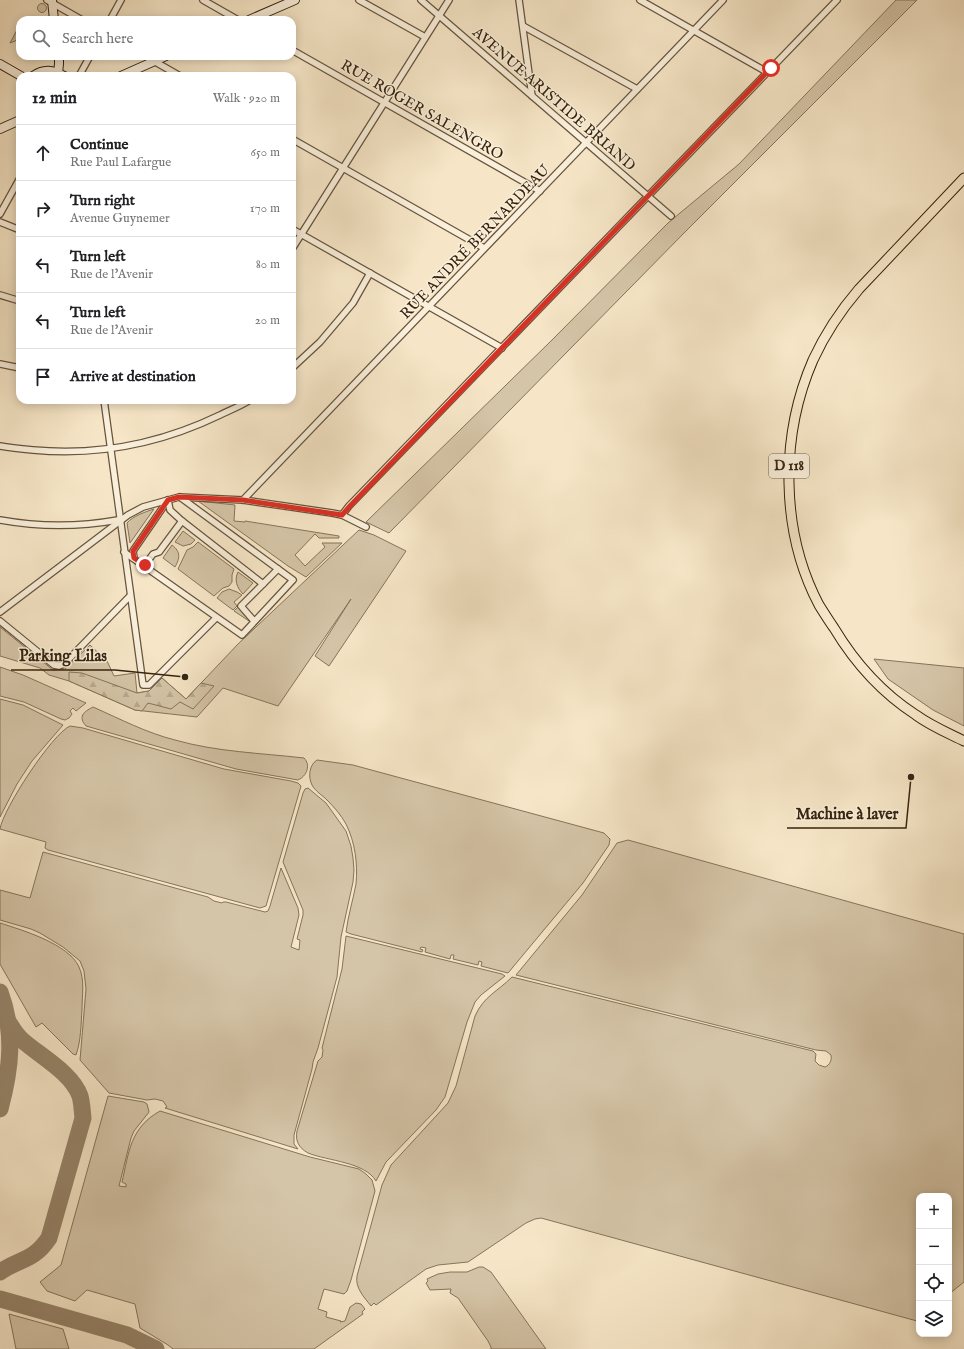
<!DOCTYPE html>
<meta charset="utf-8">
<style>
body{margin:0;font-family:"IM FELL English",serif;background:#f2f2f2;color:#202124}
.controls{position:absolute;right:12px;bottom:12px;display:grid;overflow:hidden;border-radius:8px;box-shadow:0 2px 10px #0003}
.controls button{width:36px;height:36px;display:grid;place-items:center;padding:0;border:0;border-bottom:1px solid #e0e0e0;background:#fff;color:#202124;font:20px sans-serif}
.stop{position:absolute;width:12px;height:12px;margin:-9px;border:3px solid #d93025;border-radius:50%;background:#fff}
.stop.end{background:#d93025;border-color:#fff;box-shadow:0 1px 4px #0008}
.list{margin:0;padding:0;list-style:none}
h2{display:flex;justify-content:space-between;align-items:center;height:52px;margin:0;padding:0 16px;font-size:17px}
h2 small{font-size:13px;font-weight:400;color:#757577}
.list li{display:grid;grid-template-columns:26px 1fr auto;gap:12px;align-items:center;box-sizing:border-box;height:56px;padding:0 16px;border-top:1px solid #e0e0e0}
.list b{display:block;font-size:15px;white-space:nowrap}
.list p{margin:0;font-size:13px;white-space:nowrap;color:#757577}
.list em{font-size:13px;font-style:normal;color:#757577}
.icon{flex:none;width:22px;height:22px;fill:none;stroke:currentColor;stroke-width:2;stroke-linecap:round;stroke-linejoin:round}
.map{position:relative;flex:none;width:964px;height:1349px;overflow:hidden}
.search{position:absolute;background:#fff;box-shadow:0 2px 10px #0003;left:16px;top:16px;width:280px;height:44px;display:flex;align-items:center;gap:10px;box-sizing:border-box;padding:0 14px;border-radius:12px;color:#757577;font-size:15px}
.panel{position:absolute;background:#fff;box-shadow:0 2px 10px #0003;left:16px;top:72px;width:280px;height:332px;border-radius:12px}
.map>svg:first-child{display:block}
</style>
<div class="map">
<svg width="964" height="1349" viewBox="0 0 964 1349">
<defs>
<pattern id="forest-firs" width="22" height="20" patternUnits="userSpaceOnUse"><rect width="22" height="20" fill="#d5c5a8"/><path d="M5 1l3.5 6h-7zM16 11l3.5 6h-7z" fill="#b7a98f"/></pattern>
</defs>
<rect width="100%" height="100%" fill="#f6e6c7"/>
<filter id="stains"><feTurbulence type="fractalNoise" baseFrequency=".005" numOctaves="4"/><feColorMatrix values="0 0 0 0 .2 0 0 0 0 .09 0 0 0 0 .02 0 0 0 .5 -.17"/></filter>
<radialGradient id="worn" r=".72"><stop offset=".6" stop-color="#630" stop-opacity="0"/><stop offset="1" stop-color="#630" stop-opacity=".3"/></radialGradient>
<!-- green -->
<g fill="#d5c5a8" stroke="#86745b">
<polygon points="896,0 917,0 687,230 389,533 366,522 552,340 668,223 739,164"/>
<circle cx="42" cy="8" r="4.5"/>
<polygon points="20,29 20,39 10,43 17,30"/>
<polygon points="198,501 235,505 234,521 245,522 245,521 339,536 339,538 319,538 315,534 295,555 305,566 325,547 322,543 342,543 306,577 288,566"/>
<path d="M154 509 130 543 127 523C133 516 145 512 154 509Z"/>
<polygon points="359,530 374,535 406,551 329,666 315,656 351,599 278,706 223,688 197,717 135,710 69,681 49,675 40,668 0,656 0,627 53,670 65,669 90,645 107,661 114,676 135,673 137,693 149,691 162,678 186,699 238,644"/>
<polygon points="183,531 195,540 191,544 183,546 175,542"/>
<polygon points="198,542 234,569 232,575 232,582 229,586 223,588 214,596 178,569 187,550 193,547"/>
<path d="M172 545C181 552 180 558 175 567L163 558Z"/>
<path d="M238 572 253 583 243 594C237 588 234 580 238 572Z"/>
<polygon points="229,589 237,592 242,595 234,602 237,606 233,610 217,598 222,592"/>
<path d="M238 607C243 611 249 615 249 621L234 611Z"/>
<polygon points="874,659 964,668 964,726 933,710 888,679"/>
<polygon points="0,667 23,675 86,703 76,711 73,708 70,711 72,714 69,718 65,720 61,719 24,702 0,696"/>
<polygon points="0,699 23,705 63,725 32,761 17,784 0,817"/>
<path d="M93 707C120 719 147 733 175 740 217 752 261 753 304 758 311 765 307 776 298 780L236 769 86 726C78 717 83 712 93 707Z"/>
<path d="M70 726 83 728 224 769 291 781 298 783 301 786 266 906 260 908 48 850 45 848 46 842 0 829C3 809 52 734 70 726Z"/>
<path d="M317 760 353 765 375 771 604 833 610 839 609 845 583 883 508 973 481 966 482 962 479 961 478 965 453 959 454 955H451L450 959 425 952 426 948 421 947 420 949 423 950 422 952 351 934 346 932C348 916 353 900 356 884 358 864 355 842 346 824 341 815 334 807 327 800 322 795 315 791 312 785 308 777 309 765 317 760Z"/>
<polygon points="308,788 326,803 346,831 351,846 353,858 354,870 353,882 341,937 337,977 318,1048 313,1062 312,1069 294,1135 294,1144 298,1149 165,1108 167,1107 163,1101 155,1099 147,1100 109,1093 80,1060 86,989 84,971 80,961 63,947 40,933 31,929 0,920 0,890 30,898 43,852 208,897 214,901 222,903 223,902 226,902 265,912 268,911 270,906 281,868 298,908 299,915 291,947 299,950 300,940 297,939 303,915 303,910 283,862 303,793 305,789"/>
<path d="M628 840 964 934V1282L949 1294V1196H919V1319L917 1321 541 1218 535 1219 526 1223 468 1262 438 1265 426 1269 376 1305 374 1303 371 1306C364 1297 355 1288 357 1276L382 1185 391 1165 448 1103 456 1086 475 1016C484 996 497 992 512 977L813 1051 816 1054 815 1061 819 1065 825 1067C830 1065 832 1060 831 1055L826 1051 816 1050 516 975 582 895 617 843Z"/>
<path d="M0 923C22 930 69 944 79 967 85 980 82 996 82 1009 81 1024 81 1041 76 1055L73 1054 42 1023 36 1027 0 964Z"/>
<path d="M346 936 502 974 505 976 481 995 475 1002 467 1022 445 1097 436 1110 386 1162 376 1181C365 1162 328 1161 308 1153 299 1148 295 1141 297 1131L318 1061 322 1057 323 1050 322 1048 342 969Z"/>
<path d="M108 1096 144 1102 147 1104 149 1112 134 1131 131 1138 119 1186 126 1187V1184L122 1182C129 1152 130 1128 160 1111L310 1157 359 1169 366 1174 372 1180 375 1191 351 1280 347 1291 344 1294 324 1289 318 1309 327 1312 326 1317 341 1321 340 1322 345 1321 350 1307 356 1303 361 1304 365 1309 362 1312 363 1314 314 1349H173L168 1345 140 1328 135 1304 87 1290 75 1301 47 1291 40 1282 61 1265Z"/>
<polygon points="479,1267 483,1267 491,1272 546,1349 491,1349 491,1347 488,1341 458,1298 450,1293 451,1289 430,1290 426,1283 428,1281 427,1279 438,1274 450,1272 467,1272"/>
<polygon points="9,1314 63,1329 69,1349 16,1349"/>
</g>
<!-- forest -->
<polygon fill="url(#forest-firs)" stroke="#86745b" points="69,672 82,673 137,693 149,691 162,678 186,699 201,683 214,686 193,709 180,702 171,709 148,703 142,711 135,710 69,681"/>
<g fill="none" stroke-linecap="round" stroke-linejoin="round">
<!-- taxiway -->
<g stroke="#96846a" stroke-width="17">
<path d="M0 992C15 1033 11 1068 0 1109"/>
<path d="M0 1272C20 1258 33 1262 49 1238L83 1118C82 1110 82 1103 80 1096 72 1073 40 1056 22 1040 16 1035 13 1029 9 1023"/>
<polyline points="0,1299 127,1335 156,1349"/>
</g>
<!-- street casing -->
<g stroke="#66543c" stroke-width="8">
<g id="street">
<polyline points="47,0 82,20"/>
<polyline points="203,0 238,20"/>
<polyline points="359,0 425,37"/>
<polyline points="421,0 671,216"/>
<polyline points="519,0 532,96"/>
<polyline points="640,0 767,72"/>
<polyline points="110,20 121,0"/>
<polyline points="523,26 637,89"/>
<polyline points="292,50 540,191"/>
<polyline points="145,56 180,76"/>
<polyline points="79,76 90,56"/>
<polyline points="292,139 484,248"/>
<polyline points="0,214 20,178"/>
<polyline points="0,222 20,230"/>
<polyline points="292,229 502,348"/>
<polyline points="292,249 449,0"/>
<polyline points="0,295 20,301"/>
<polyline points="0,364 20,368"/>
<polyline points="292,368 320,342 353,303 370,273"/>
<polyline points="104,400 143,685 149,685 216,618"/>
<path d="M0 446C11 448 22 449 33 450 98 456 162 443 220 415 230 410 241 406 250 400"/>
<polyline points="168,500 170,510 182,521 263,584"/>
<polyline points="243,500 723,0"/>
<polyline points="342,515 349,506 837,0"/>
<path d="M0 520C39 527 79 527 118 520"/>
<polyline points="124,552 242,635 293,580 180,497"/>
<polyline points="134,558 133,551 168,500"/>
<polyline points="145,565 153,554 159,552 182,521"/>
<polyline points="0,612 128,515 143,507 179,497 243,500 332,513 342,515 366,527"/>
<polyline points="0,621 54,665 59,666 64,664 130,596"/>
<polyline points="254,621 241,606 278,569"/>
</g>
</g>
<!-- secondary casing -->
<g stroke="#36230e" stroke-width="10">
<g id="secondary">
<polyline points="52,0 54,20"/>
<polyline points="249,20 295,0"/>
<polyline points="0,64 21,76"/>
<polyline points="58,73 59,64 59,56"/>
<path d="M33 76C44 68 53 70 64 76"/>
<polyline points="121,76 166,56"/>
<polyline points="0,129 20,120"/>
</g>
</g>
<!-- primary casing -->
<g stroke="#36230e" stroke-width="11">
<path id="primary" d="M964 178 859 289C841 310 825 334 813 360 780 436 780 531 819 605 824 613 829 621 834 628 855 663 882 693 916 715 931 726 948 733 964 741"/>
</g>
<!-- street -->
<use href="#street" stroke="#f9efdb" stroke-width="5.5"/>
<!-- secondary -->
<use href="#secondary" stroke="#f9efdb" stroke-width="8"/>
<!-- primary -->
<use href="#primary" stroke="#f6e6c7" stroke-width="9"/>
</g>
<g fill="none" stroke-linecap="round" stroke-linejoin="round">
<!-- route -->
<polyline stroke="#d93025" stroke-width="5" points="145,565 134,558 133,551 168,500 179,497 243,500 342,515 350,506 771,68"/>
</g>
<g text-anchor="middle" dominant-baseline="central" stroke-width="3" stroke-linejoin="round" paint-order="stroke">
<!-- shield labels -->
<rect fill="#f9efdb" stroke="#70604c" stroke-width="1" x="769" y="454" width="40" height="24" rx="3"/>
<g font-size="14" font-weight="bold" fill="#36230e">
<text x="789" y="466">D 118</text>
</g>
<!-- street labels -->
<g font-size="15" fill="#36230e" stroke="#f9efdb">
<text transform="translate(554 99) rotate(41)">AVENUE ARISTIDE BRIAND</text>
<text transform="translate(422 110) rotate(30)">RUE ROGER SALENGRO</text>
<text transform="translate(475 242) rotate(-46)">RUE ANDRÉ BERNARDEAU</text>
</g>
</g>
<!-- callouts -->
<path fill="none" stroke="#36230e" stroke-width="1.5" d="M185 677L115 670H11M911 777L906 828H787"/>
<g fill="#36230e" stroke="#f9efdb" stroke-width="1.5">
<circle cx="185" cy="677" r="4"/>
<circle cx="911" cy="777" r="4"/>
</g>
<g font-size="16" text-anchor="middle" font-weight="bold" fill="#36230e" stroke="#f9efdb" stroke-width="3" stroke-linejoin="round" paint-order="stroke">
<text x="63" y="661">Parking Lilas</text>
<text x="847" y="819">Machine à laver</text>
</g>
<rect width="100%" height="100%" filter="url(#stains)"/>
<rect width="100%" height="100%" fill="url(#worn)"/>
</svg>
<div class="controls">
<button>+</button>
<button>−</button>
<button><svg class="icon" aria-label="locate" viewBox="0 0 24 24"><circle cx="12" cy="12" r="6"/><path d="M12 2v4M12 18v4M2 12h4M18 12h4"/></svg></button>
<button><svg class="icon" aria-label="layers" viewBox="0 0 24 24"><path d="M12 4l9 5-9 5-9-5zM3 14l9 5 9-5"/></svg></button>
</div>
<div class="stop" style="left:771px;top:68px"></div>
<div class="stop end" style="left:145px;top:565px"></div>
<div class="search"><svg class="icon" aria-label="search" viewBox="0 0 24 24"><circle cx="10" cy="10" r="6"/><path d="M15 15l6 6"/></svg>Search here</div>
<section class="panel">
<h2>12 min<small>Walk · 920 m</small></h2>
<ul class="list">
<li><svg class="icon" aria-label="ahead" viewBox="0 0 24 24"><path d="M12 20V5M6 11l6-6 6 6"/></svg><div><b>Continue</b><p>Rue Paul Lafargue</p></div><em>650 m</em></li>
<li><svg class="icon" aria-label="right" viewBox="0 0 24 24"><path d="M7 20v-9h11M14 6l5 5-5 5"/></svg><div><b>Turn right</b><p>Avenue Guynemer</p></div><em>170 m</em></li>
<li><svg class="icon" aria-label="left" viewBox="0 0 24 24"><path d="M17 20v-9H6M10 6l-5 5 5 5"/></svg><div><b>Turn left</b><p>Rue de l'Avenir</p></div><em>80 m</em></li>
<li><svg class="icon" aria-label="left" viewBox="0 0 24 24"><path d="M17 20v-9H6M10 6l-5 5 5 5"/></svg><div><b>Turn left</b><p>Rue de l'Avenir</p></div><em>20 m</em></li>
<li><svg class="icon" aria-label="arrive" viewBox="0 0 24 24"><path d="M6 21V4h12l-3 4 3 4H6"/></svg><div><b>Arrive at destination</b></div></li>
</ul>
</section>
</div>
